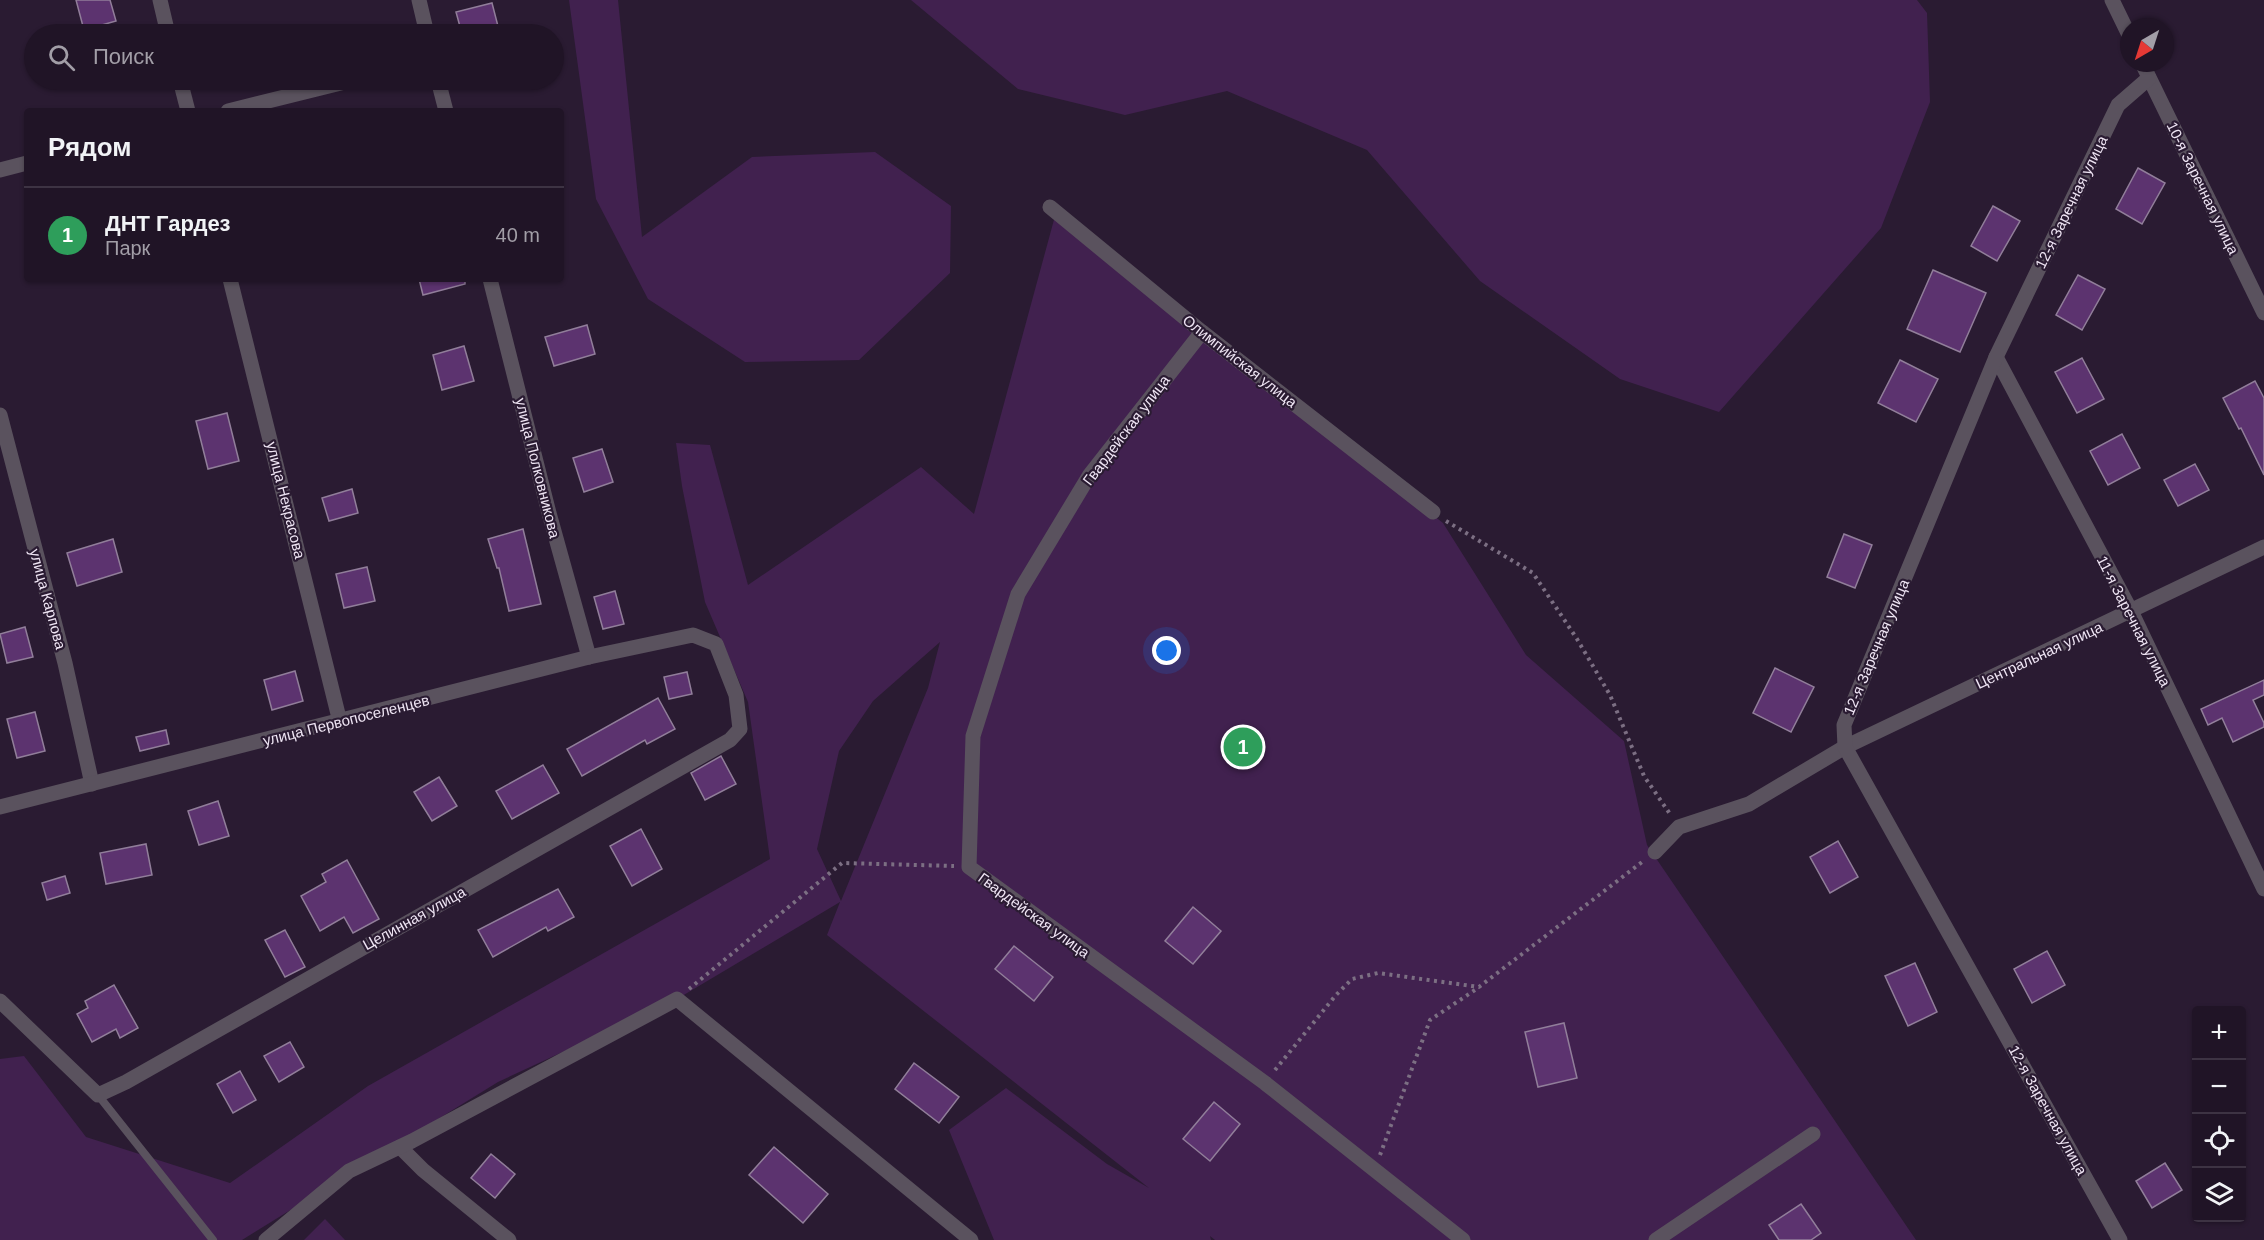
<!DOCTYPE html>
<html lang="ru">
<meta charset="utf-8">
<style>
body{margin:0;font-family:Helvetica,sans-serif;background:#2d2132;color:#f1f3f6}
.controls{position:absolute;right:18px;bottom:18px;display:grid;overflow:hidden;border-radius:6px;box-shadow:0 2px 4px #0004}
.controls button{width:54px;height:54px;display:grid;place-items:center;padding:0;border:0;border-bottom:2px solid #3d3343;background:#201426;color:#f1f3f6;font:30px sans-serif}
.compass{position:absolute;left:2120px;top:18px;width:54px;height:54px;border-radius:50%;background:#201426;box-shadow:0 2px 4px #0004;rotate:219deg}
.you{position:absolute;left:1167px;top:651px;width:21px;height:21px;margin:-15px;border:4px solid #fff;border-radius:50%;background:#1a73e8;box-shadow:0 0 0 9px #1a73e833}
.badge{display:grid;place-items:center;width:39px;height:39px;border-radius:50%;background:#8c9099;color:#fff;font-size:20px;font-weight:700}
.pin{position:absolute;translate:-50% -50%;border:3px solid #fff;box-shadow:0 2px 6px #0006}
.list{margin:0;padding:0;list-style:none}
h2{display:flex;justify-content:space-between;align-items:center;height:78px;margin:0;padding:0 24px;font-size:26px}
h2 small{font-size:20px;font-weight:400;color:#a29ea7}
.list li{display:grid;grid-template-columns:39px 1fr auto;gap:18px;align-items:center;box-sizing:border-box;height:96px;padding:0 24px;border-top:2px solid #3d3343}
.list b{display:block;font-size:22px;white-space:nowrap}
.list p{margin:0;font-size:20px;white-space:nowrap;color:#a29ea7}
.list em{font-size:20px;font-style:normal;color:#a29ea7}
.icon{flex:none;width:33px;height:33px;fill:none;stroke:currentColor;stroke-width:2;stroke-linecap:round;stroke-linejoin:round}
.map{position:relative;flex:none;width:2264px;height:1240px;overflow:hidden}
.search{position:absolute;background:#201426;box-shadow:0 2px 4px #0004;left:24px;top:24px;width:540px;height:66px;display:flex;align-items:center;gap:15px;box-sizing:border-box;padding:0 21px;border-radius:33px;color:#a29ea7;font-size:22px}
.panel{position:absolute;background:#201426;box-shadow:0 2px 4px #0004;left:24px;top:108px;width:540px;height:174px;border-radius:6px}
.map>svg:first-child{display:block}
</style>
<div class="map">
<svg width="2264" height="1240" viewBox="0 0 2264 1240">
<rect width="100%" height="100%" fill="#2a1b32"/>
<!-- green -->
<g fill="#41214f" fill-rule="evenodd">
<polygon points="569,0 618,0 642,237 752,157 875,152 951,206 950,273 859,360 745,362 648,299 596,199"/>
<polygon points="911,0 1917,0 1927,13 1930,102 1881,228 1719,412 1620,379 1480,281 1367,150 1227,91 1125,115 1018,89"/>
<path d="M1055 216 1443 523 1526 655 1624 741 1647 845 1916 1240H1215L1210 1236 1211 1240H994L949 1130 1006 1088 1107 1164 1149 1188 827 935 840 902 677 999 498 1082 242 1240H0V1059L24 1056 86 1137 230 1183 368 1086 770 859 748 702 705 602 682 486 676 443 710 445 748 585 921 467 974 514ZM940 642 928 688 841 901 817 849 839 751 873 701Z"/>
<polygon points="325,1219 345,1240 304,1240"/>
</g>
<!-- building -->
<g fill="#5c336f" stroke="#917e9a" stroke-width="1.5">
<polygon points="76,0 110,0 116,21 84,30"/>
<polygon points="492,3 500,34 462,34 456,12"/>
<polygon points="2138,168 2165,183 2142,224 2116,209"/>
<polygon points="1993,206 2020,221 1997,261 1971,246"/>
<polygon points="1933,270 1986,293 1960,352 1907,329"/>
<polygon points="2078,275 2105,289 2082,330 2056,315"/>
<polygon points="419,279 465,279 465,284 423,295"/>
<polygon points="587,325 595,354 554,366 545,337"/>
<polygon points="464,346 474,381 442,390 433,355"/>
<polygon points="2082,358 2104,399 2077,413 2055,372"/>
<polygon points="1900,360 1938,379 1916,422 1878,403"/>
<polygon points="2255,381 2264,398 2264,475 2241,428 2239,429 2223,398"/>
<polygon points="227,413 239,461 208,469 196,421"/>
<polygon points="2122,434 2140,468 2108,485 2090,451"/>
<polygon points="602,449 613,482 584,492 573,458"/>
<polygon points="2195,464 2209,490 2178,506 2164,480"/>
<polygon points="352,489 358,513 329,521 322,498"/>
<polygon points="523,529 541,604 509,611 499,568 497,568 488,539"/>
<polygon points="1844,534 1872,545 1855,588 1827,577"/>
<polygon points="113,539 122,572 77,586 67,553"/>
<polygon points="367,567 375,601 344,608 336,574"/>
<polygon points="615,591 624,624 603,629 594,597"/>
<polygon points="25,627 33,657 7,663 0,634"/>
<polygon points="1775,668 1814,687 1791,732 1753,713"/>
<polygon points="295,671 303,701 272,710 264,680"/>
<polygon points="687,672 692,694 669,699 664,677"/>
<polygon points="2264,680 2264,695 2253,700 2264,723 2264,727 2233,742 2222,718 2208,725 2201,709"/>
<polygon points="658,698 675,729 647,744 645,740 582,776 567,749"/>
<polygon points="35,712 45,751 17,758 7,719"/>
<polygon points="166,730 169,744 140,751 136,737"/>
<polygon points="721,756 736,784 705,800 691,773"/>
<polygon points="543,765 559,793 512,819 496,791"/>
<polygon points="439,777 457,806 432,821 414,792"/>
<polygon points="218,801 229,836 199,845 188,811"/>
<polygon points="641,829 662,869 632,886 610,846"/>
<polygon points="1838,841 1858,877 1830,893 1810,857"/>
<polygon points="146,844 152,875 106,884 100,853"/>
<polygon points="347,860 379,919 353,933 344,917 320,931 301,896 326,882 322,874"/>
<polygon points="65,876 70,893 47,900 42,883"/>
<polygon points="558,889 574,917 548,931 546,927 493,957 478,930"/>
<polygon points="1193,907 1221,931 1193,964 1165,941"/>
<polygon points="285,930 305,967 285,977 265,940"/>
<polygon points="1014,946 1053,977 1034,1001 995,969"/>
<polygon points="2047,951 2065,985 2032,1003 2014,969"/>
<polygon points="1915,963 1937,1012 1908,1026 1885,976"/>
<polygon points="114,985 138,1028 120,1038 116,1029 92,1042 77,1014 88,1008 85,1001"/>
<polygon points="1564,1023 1577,1078 1538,1087 1525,1032"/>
<polygon points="290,1042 304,1067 279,1082 264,1056"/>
<polygon points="914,1063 959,1097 939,1123 895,1089"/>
<polygon points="240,1071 256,1100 233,1113 217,1084"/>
<polygon points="1214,1102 1240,1124 1210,1161 1183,1139"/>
<polygon points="774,1147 828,1194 803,1223 749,1175"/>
<polygon points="491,1154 515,1174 495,1198 471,1178"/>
<polygon points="2165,1163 2182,1190 2152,1208 2136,1181"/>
<polygon points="1801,1204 1821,1233 1811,1240 1779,1240 1769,1225"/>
</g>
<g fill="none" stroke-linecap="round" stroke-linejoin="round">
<!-- path -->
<g stroke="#7c6f83" stroke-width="4" stroke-dasharray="3 4.5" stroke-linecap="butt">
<polyline points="1446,521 1533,573 1577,639 1610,695 1644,776 1670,814"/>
<polyline points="689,989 842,863 954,866"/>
<polyline points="1275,1070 1336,995 1352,979 1378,973 1479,987 1642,862"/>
<polyline points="1380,1155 1430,1020 1478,988"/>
</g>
<!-- lane -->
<polyline stroke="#5a525e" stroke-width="8" points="98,1095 213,1240"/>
<!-- street -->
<g stroke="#5a525e" stroke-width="15">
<polyline points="160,0 168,34"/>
<polyline points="419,0 427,34"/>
<polyline points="2112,0 2129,35"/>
<polyline points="2142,63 2264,313"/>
<polyline points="180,80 188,111"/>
<polyline points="438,80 446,111"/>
<polyline points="228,111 353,80"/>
<polyline points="0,170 27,163"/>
<polyline points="1050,207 1202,332 1433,512"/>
<polyline points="230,279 340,722"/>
<polyline points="490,279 549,513 589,657"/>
<polyline points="1202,332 1089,476 1018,594 973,736 969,867 1265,1083 1463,1240"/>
<polyline points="1996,357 2131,611 2264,889"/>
<polyline points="0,415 65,663 92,784"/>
<polyline points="0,807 589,657 693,635 716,644 736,695 740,729 730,740 126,1082 98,1095 0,1001"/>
<polyline points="1655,852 1679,827 1749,804 1845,747 2264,547"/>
<polyline points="400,1147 423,1170 509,1240"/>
<polyline points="266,1240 349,1171 412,1141 677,999 971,1240"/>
<polyline points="1656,1240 1813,1134"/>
<polyline points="2120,1240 1845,747 1844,725 1996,357 2118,105 2149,78"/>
</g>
</g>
<g text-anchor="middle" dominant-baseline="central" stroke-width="4.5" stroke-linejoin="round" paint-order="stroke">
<!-- street labels -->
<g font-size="15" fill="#efe5f4" stroke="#2a1b32">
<text transform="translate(2203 188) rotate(64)">10-я Заречная улица</text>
<text transform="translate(2071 202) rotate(-64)">12-я Заречная улица</text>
<text transform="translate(1240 361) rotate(38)">Олимпийская улица</text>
<text transform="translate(1126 430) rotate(-53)">Гвардейская улица</text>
<text transform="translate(538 468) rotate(76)">улица Полковникова</text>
<text transform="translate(286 500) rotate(76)">улица Некрасова</text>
<text transform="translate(48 599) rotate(75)">улица Карпова</text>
<text transform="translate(2134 621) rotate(63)">11-я Заречная улица</text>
<text transform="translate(1876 647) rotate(-67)">12-я Заречная улица</text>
<text transform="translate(2039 655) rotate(-25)">Центральная улица</text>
<text transform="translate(346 720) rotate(-14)">улица Первопоселенцев</text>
<text transform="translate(1034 915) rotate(36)">Гвардейская улица</text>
<text transform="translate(414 918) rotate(-29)">Целинная улица</text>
<text transform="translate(2048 1110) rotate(61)">12-я Заречная улица</text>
</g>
</g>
</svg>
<div class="controls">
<button>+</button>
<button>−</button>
<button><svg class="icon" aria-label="locate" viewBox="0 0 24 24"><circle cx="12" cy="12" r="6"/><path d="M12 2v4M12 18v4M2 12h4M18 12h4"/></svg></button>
<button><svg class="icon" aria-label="layers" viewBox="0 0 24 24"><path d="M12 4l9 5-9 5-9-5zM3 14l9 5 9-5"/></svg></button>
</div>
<svg class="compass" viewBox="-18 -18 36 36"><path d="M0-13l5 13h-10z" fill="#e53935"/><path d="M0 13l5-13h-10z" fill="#a29ea7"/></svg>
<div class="you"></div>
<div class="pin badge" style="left:1243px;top:747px;background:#2e9e5b">1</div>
<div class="search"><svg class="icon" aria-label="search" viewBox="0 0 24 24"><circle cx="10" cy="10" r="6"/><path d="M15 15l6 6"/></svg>Поиск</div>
<section class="panel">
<h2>Рядом<small></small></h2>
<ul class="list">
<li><span class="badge" style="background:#2e9e5b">1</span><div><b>ДНТ Гардез</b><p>Парк</p></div><em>40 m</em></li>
</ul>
</section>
</div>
